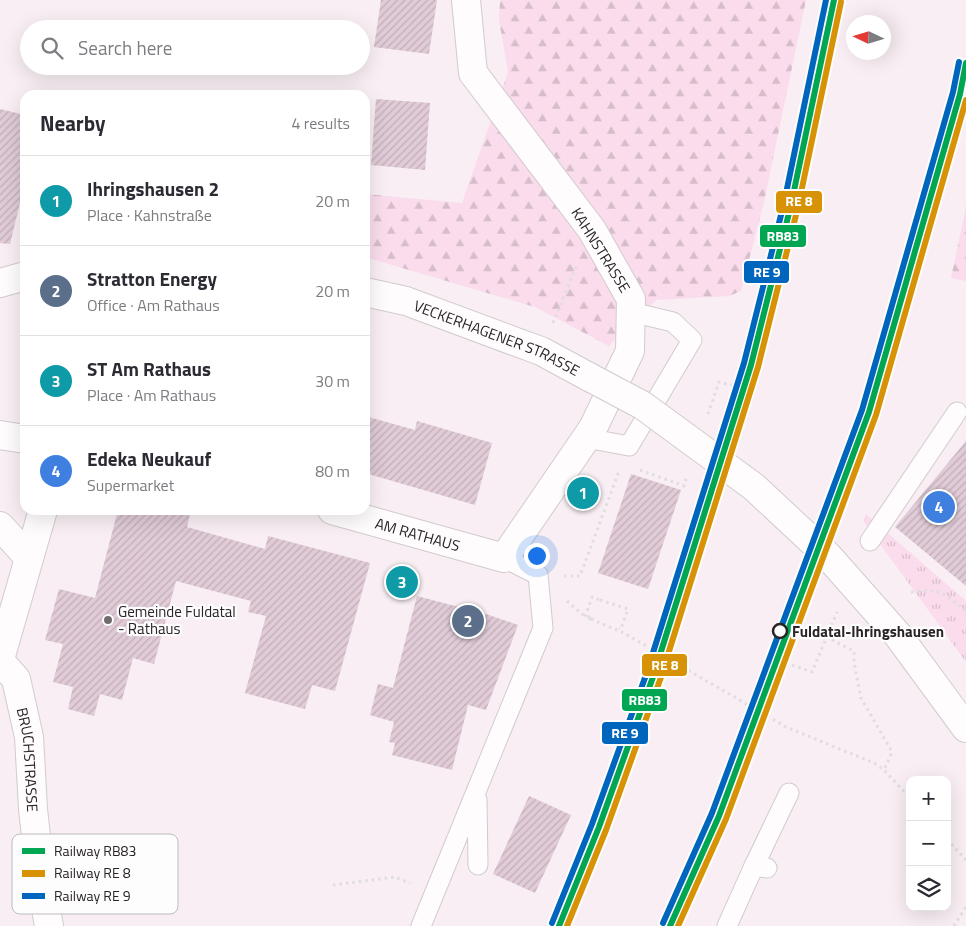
<!DOCTYPE html>
<meta charset="utf-8">
<style>
body{margin:0;font-family:"Titillium Web",sans-serif;background:#f2f2f3;color:#2b2b33}
.controls{position:absolute;right:15px;bottom:15px;display:grid;overflow:hidden;border-radius:10px;box-shadow:0 5px 20px #0002}
.controls button{width:45px;height:45px;display:grid;place-items:center;padding:0;border:0;border-bottom:1px solid #e1e1e2;background:#fff;color:#2b2b33;font:25px sans-serif}
.compass{position:absolute;left:846px;top:15px;width:45px;height:45px;border-radius:50%;background:#fff;box-shadow:0 5px 20px #0002;rotate:274deg}
.you{position:absolute;left:536px;top:555px;width:18px;height:18px;margin:-12px;border:4px solid #fff;border-radius:50%;background:#1a73e8;box-shadow:0 0 0 8px #1a73e833}
.badge{display:grid;place-items:center;width:32px;height:32px;border-radius:50%;background:#ea580c;color:#fff;font-size:16px;font-weight:700}
.pin{position:absolute;translate:-50% -50%;border:2px solid #fff;box-shadow:0 1px 5px #0006}
.list{margin:0;padding:0;list-style:none}
h2{display:flex;justify-content:space-between;align-items:center;height:65px;margin:0;padding:0 20px;font-size:21px}
h2 small{font-size:16px;font-weight:400;color:#7c7c81}
.list li{display:grid;grid-template-columns:32px 1fr auto;gap:15px;align-items:center;box-sizing:border-box;height:90px;padding:0 20px;border-top:1px solid #e1e1e2}
.list b{display:block;font-size:19px;white-space:nowrap}
.list p{margin:0;font-size:16px;white-space:nowrap;color:#7c7c81}
.list em{font-size:16px;font-style:normal;color:#7c7c81}
.icon{flex:none;width:28px;height:28px;fill:none;stroke:currentColor;stroke-width:2;stroke-linecap:round;stroke-linejoin:round}
.map{position:relative;flex:none;width:966px;height:926px;overflow:hidden}
.search{position:absolute;background:#fff;box-shadow:0 5px 20px #0002;left:20px;top:20px;width:350px;height:55px;display:flex;align-items:center;gap:12px;box-sizing:border-box;padding:0 18px;border-radius:28px;color:#7c7c81;font-size:19px}
.panel{position:absolute;background:#fff;box-shadow:0 5px 20px #0002;left:20px;top:90px;width:350px;height:425px;border-radius:15px}
.map>svg:first-child{display:block}
</style>
<div class="map">
<svg width="966" height="926" viewBox="0 0 966 926">
<defs>
<pattern id="grass-tufts" width="24" height="20" patternUnits="userSpaceOnUse" patternTransform="scale(1.25)"><rect width="24" height="20" fill="#fadcec"/><path d="M3 7l-1-3M5 7V3M7 7l1-3M15 17l-1-3M17 17v-4M19 17l1-3" fill="none" stroke="#d6bdca"/></pattern>
<pattern id="forest-firs" width="22" height="20" patternUnits="userSpaceOnUse" patternTransform="scale(1.25)"><rect width="22" height="20" fill="#fadcec"/><path d="M5 1l3.5 6h-7zM16 11l3.5 6h-7z" fill="#d6bdca"/></pattern>
<pattern id="building-hatch" width="6" height="6" patternUnits="userSpaceOnUse" patternTransform="scale(1.25)"><rect width="6" height="6" fill="#e0cbd7"/><path d="M-1 1l2-2M0 6l6-6M5 7l2-2" fill="none" stroke="#c0aeb9"/></pattern>
</defs>
<rect width="100%" height="100%" fill="#f8eef3"/>
<!-- grass -->
<polygon fill="url(#grass-tufts)" points="866,514 966,601 966,662 864,522"/>
<!-- forest -->
<g fill="url(#forest-firs)">
<polygon points="500,0 806,0 764,202 741,291 729,296 656,300 609,346 535,307 365,257 365,194 462,203 508,72 499,20"/>
<polygon points="966,207 966,281 951,278"/>
</g>
<!-- building -->
<g fill="url(#building-hatch)">
<polygon points="381,0 437,0 429,54 374,47"/>
<polygon points="376,99 430,103 425,170 371,165"/>
<polygon points="0,109 25,115 25,182 10,244 0,243"/>
<polygon points="365,416 415,430 417,421 492,443 475,505 365,473"/>
<polygon points="966,441 966,586 895,527"/>
<polygon points="631,474 681,490 648,589 598,573"/>
<polygon points="118,510 191,510 187,527 265,549 268,536 370,563 335,691 312,685 305,709 245,693 266,616 248,612 251,601 176,581 154,664 133,658 122,700 100,694 94,716 68,709 73,687 53,682 63,644 45,640 59,589 95,598"/>
<polygon points="417,596 489,615 518,625 486,710 468,705 452,770 392,755 395,743 389,742 394,722 370,715 378,684 393,688"/>
<polygon points="529,796 571,815 535,893 493,874"/>
</g>
<g fill="none" stroke-linecap="round" stroke-linejoin="round">
<!-- service casing -->
<g stroke="#d2cbce" stroke-width="21">
<g id="service">
<polyline points="586,438 629,446 692,340 673,322 631,312"/>
<polyline points="870,541 957,412"/>
<polyline points="477,799 478,865"/>
<polyline points="767,868 754,866 789,793"/>
<polyline points="421,926 543,628 538,575 504,558"/>
<polyline points="727,926 754,866"/>
</g>
</g>
<!-- pedestrian casing -->
<g stroke="#d2cbce" stroke-width="30">
<g id="pedestrian">
<polyline points="0,435 25,439"/>
<polyline points="0,526 29,558"/>
</g>
</g>
<!-- minor casing -->
<g stroke="#d2cbce" stroke-width="30">
<g id="minor">
<path id="s1" d="M332 510 504 558 593 428 630 351 631 299 592 230 473 73 466 0"/>
<polyline points="0,659 43,510"/>
<path id="s2" d="M0 661 16 679 29 737 33 809 41 882 49 926"/>
</g>
</g>
<!-- tertiary casing -->
<g stroke="#d2cbce" stroke-width="30">
<g id="tertiary">
<polyline points="0,283 25,276"/>
<path id="s3" d="M365 292 406 301 519 343 541 351 591 378"/>
<polyline points="897,634 966,728"/>
</g>
</g>
<!-- path -->
<g stroke="#dfdddf" stroke-width="3" stroke-dasharray="2.5 4" stroke-linecap="butt">
<polyline points="553,323 576,267"/>
<polyline points="708,414 719,382 736,386"/>
<polyline points="640,470 684,486 687,475"/>
<polyline points="564,576 580,576 619,471"/>
<path d="M911 592C941 588 943 593 966 611"/>
<polyline points="600,600 628,609 621,629 619,628"/>
<polyline points="567,601 582,614 594,619"/>
<polyline points="591,619 624,633 786,727 874,763 884,770 910,798"/>
<polyline points="826,637 854,651 854,663 861,698 892,752 884,770"/>
<polyline points="786,663 812,672 837,612"/>
<polyline points="947,839 966,860"/>
<polyline points="333,885 395,877 410,883"/>
<polyline points="954,926 966,907"/>
</g>
<!-- service -->
<use href="#service" stroke="#fefcfd" stroke-width="19"/>
<!-- pedestrian -->
<use href="#pedestrian" stroke="#fefcfd" stroke-width="28"/>
<!-- minor -->
<use href="#minor" stroke="#fefcfd" stroke-width="28"/>
<!-- tertiary -->
<use href="#tertiary" stroke="#fefcfd" stroke-width="28"/>
<!-- tertiary-bridge casing -->
<g stroke="#d2cbce" stroke-width="30" stroke-linecap="butt">
<polyline id="tertiary-bridge" points="591,378 642,405 754,487 828,556 897,634"/>
</g>
<!-- path-bridge -->
<polyline stroke="#dfdddf" stroke-width="3" stroke-dasharray="2.5 4" stroke-linecap="butt" points="591,619 585,617 592,597 600,600"/>
<!-- tertiary-bridge -->
<use href="#tertiary-bridge" stroke="#fefcfd" stroke-width="28"/>
<!-- rail-1 casing -->
<g stroke="#fdfdfd" stroke-width="10">
<g id="rail-1">
<polyline points="559,926 599,827 653,677 751,365 791,205 834,0"/>
<polyline points="670,926 719,816 869,412 960,94 966,63"/>
</g>
</g>
<!-- rail-2 casing -->
<g stroke="#fdfdfd" stroke-width="10">
<g id="rail-2">
<polyline points="567,926 606,830 660,680 758,367 798,207 841,2"/>
<polyline points="678,926 726,819 876,415 966,100"/>
</g>
</g>
<!-- rail-3 casing -->
<g stroke="#fdfdfd" stroke-width="10">
<g id="rail-3">
<polyline points="552,923 592,824 646,675 744,363 784,203 826,0"/>
<polyline points="663,923 712,813 862,410 953,92 959,62"/>
</g>
</g>
<!-- rail-1 -->
<use href="#rail-1" stroke="#00a651" stroke-width="6"/>
<!-- rail-2 -->
<use href="#rail-2" stroke="#d89206" stroke-width="6"/>
<!-- rail-3 -->
<use href="#rail-3" stroke="#0065bd" stroke-width="6"/>
</g>
<!-- markers -->
<circle fill="#726b6e" stroke="#fdfdfd" stroke-width="2" cx="108" cy="620" r="5"/>
<circle fill="#fdfdfd" stroke="#2a2427" stroke-width="2.5" cx="780" cy="631" r="7"/>
<g text-anchor="middle" dominant-baseline="central" stroke-width="4.5" stroke-linejoin="round" paint-order="stroke">
<!-- street labels -->
<g font-size="15" fill="#2a2427" stroke="#fdfdfd">
<text transform="translate(601 250) rotate(58)">KAHNSTRASSE</text>
<text stroke="none"><textPath href="#s3" startOffset="140">VECKERHAGENER STRASSE</textPath></text>
<text stroke="none"><textPath href="#s1" startOffset="89">AM RATHAUS</textPath></text>
<text stroke="none"><textPath href="#s2" startOffset="106">BRUCHSTRASSE</textPath></text>
</g>
<!-- poi labels -->
<g font-size="15" fill="#2a2427" stroke="#fdfdfd" text-anchor="start">
<text x="118" y="611">Gemeinde Fuldatal<tspan x="118" dy="17">- Rathaus</tspan></text>
</g>
<!-- stop labels -->
<g font-size="15" font-weight="bold" fill="#2a2427" stroke="#fdfdfd" text-anchor="start">
<text x="792" y="631">Fuldatal-Ihringshausen</text>
</g>
</g>
<!-- legend -->
<rect x="12" y="834" width="166" height="80" rx="8" fill="#fdfdfd" stroke="#bebcbd" stroke-width="1"/>
<rect x="22" y="848" width="23" height="6" fill="#00a651"/>
<rect x="22" y="870" width="23" height="7" fill="#d89206"/>
<rect x="22" y="893" width="23" height="6" fill="#0065bd"/>
<g font-size="14" fill="#2a2427">
<text x="54" y="856">Railway RB83</text>
<text x="54" y="878">Railway RE 8</text>
<text x="54" y="901">Railway RE 9</text>
</g>
<g stroke="#fdfdfd" stroke-width="2">
<rect x="775" y="190" width="48" height="24" rx="5" fill="#d89206"/>
<rect x="759" y="224" width="48" height="24" rx="5" fill="#00a651"/>
<rect x="743" y="260" width="47" height="24" rx="5" fill="#0065bd"/>
<rect x="641" y="653" width="47" height="24" rx="5" fill="#d89206"/>
<rect x="621" y="688" width="47" height="24" rx="5" fill="#00a651"/>
<rect x="601" y="721" width="48" height="24" rx="5" fill="#0065bd"/>
</g>
<g font-size="14" text-anchor="middle" font-weight="bold" fill="#fff">
<text x="799" y="206">RE 8</text>
<text x="783" y="241">RB83</text>
<text x="767" y="277">RE 9</text>
<text x="665" y="670">RE 8</text>
<text x="645" y="705">RB83</text>
<text x="625" y="738">RE 9</text>
</g>
</svg>
<div class="controls">
<button>+</button>
<button>−</button>
<button><svg class="icon" aria-label="layers" viewBox="0 0 24 24"><path d="M12 4l9 5-9 5-9-5zM3 14l9 5 9-5"/></svg></button>
</div>
<svg class="compass" viewBox="-18 -18 36 36"><path d="M0-13l5 13h-10z" fill="#e53935"/><path d="M0 13l5-13h-10z" fill="#7c7c81"/></svg>
<div class="you"></div>
<div class="pin badge" style="left:583px;top:493px;background:#0f9aa8">1</div>
<div class="pin badge" style="left:468px;top:621px;background:#5c6f8a">2</div>
<div class="pin badge" style="left:402px;top:582px;background:#0f9aa8">3</div>
<div class="pin badge" style="left:939px;top:507px;background:#3f7fe0">4</div>
<div class="search"><svg class="icon" aria-label="search" viewBox="0 0 24 24"><circle cx="10" cy="10" r="6"/><path d="M15 15l6 6"/></svg>Search here</div>
<section class="panel">
<h2>Nearby<small>4 results</small></h2>
<ul class="list">
<li><span class="badge" style="background:#0f9aa8">1</span><div><b>Ihringshausen 2</b><p>Place · Kahnstraße</p></div><em>20 m</em></li>
<li><span class="badge" style="background:#5c6f8a">2</span><div><b>Stratton Energy</b><p>Office · Am Rathaus</p></div><em>20 m</em></li>
<li><span class="badge" style="background:#0f9aa8">3</span><div><b>ST Am Rathaus</b><p>Place · Am Rathaus</p></div><em>30 m</em></li>
<li><span class="badge" style="background:#3f7fe0">4</span><div><b>Edeka Neukauf</b><p>Supermarket</p></div><em>80 m</em></li>
</ul>
</section>
</div>
